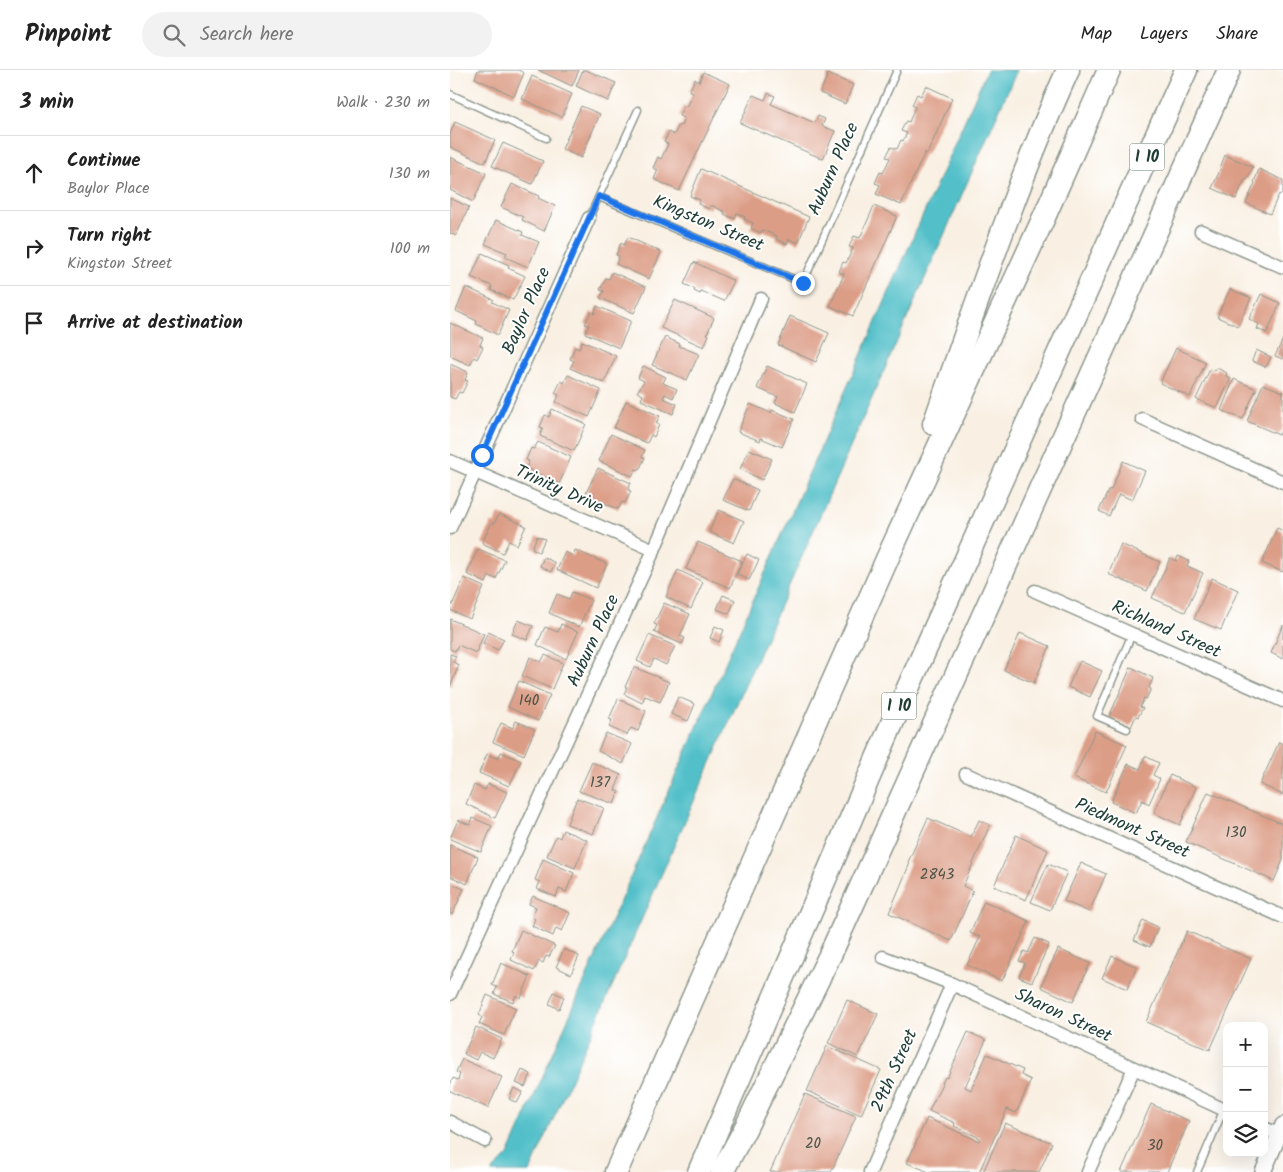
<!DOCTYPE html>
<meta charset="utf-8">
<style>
body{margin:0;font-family:Kalam,sans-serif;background:#f2f2f2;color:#222}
.controls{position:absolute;right:15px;bottom:15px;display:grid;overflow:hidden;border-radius:10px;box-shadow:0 5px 20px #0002}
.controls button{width:45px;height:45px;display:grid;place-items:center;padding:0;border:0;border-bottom:1px solid #e0e0e0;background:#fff;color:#222;font:25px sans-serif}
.stop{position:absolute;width:15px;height:15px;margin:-11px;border:4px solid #1a73e8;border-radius:50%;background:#fff}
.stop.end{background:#1a73e8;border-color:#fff;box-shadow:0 1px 5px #0008}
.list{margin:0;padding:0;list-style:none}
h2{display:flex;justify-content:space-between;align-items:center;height:65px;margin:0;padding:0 20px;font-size:21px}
h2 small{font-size:16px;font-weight:400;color:#767676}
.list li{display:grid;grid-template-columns:32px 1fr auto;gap:15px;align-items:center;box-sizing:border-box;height:75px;padding:0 20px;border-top:1px solid #e0e0e0}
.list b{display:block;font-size:19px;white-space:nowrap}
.list p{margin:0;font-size:16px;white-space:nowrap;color:#767676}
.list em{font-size:16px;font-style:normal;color:#767676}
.icon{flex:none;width:28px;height:28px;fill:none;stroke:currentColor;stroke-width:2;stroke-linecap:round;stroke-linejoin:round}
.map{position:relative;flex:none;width:833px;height:1102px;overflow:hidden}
header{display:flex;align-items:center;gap:30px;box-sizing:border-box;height:70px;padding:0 25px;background:#fff;border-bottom:1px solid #e0e0e0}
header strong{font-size:24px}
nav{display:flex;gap:28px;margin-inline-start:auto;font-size:18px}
.search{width:350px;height:45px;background:#f2f2f2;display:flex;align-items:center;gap:12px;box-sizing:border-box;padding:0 18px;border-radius:28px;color:#767676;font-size:19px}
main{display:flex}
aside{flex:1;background:#fff}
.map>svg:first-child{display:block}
</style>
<header>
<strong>Pinpoint</strong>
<div class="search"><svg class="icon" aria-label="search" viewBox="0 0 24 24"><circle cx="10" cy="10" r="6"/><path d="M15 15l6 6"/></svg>Search here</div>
<nav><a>Map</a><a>Layers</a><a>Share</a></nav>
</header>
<main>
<aside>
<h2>3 min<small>Walk · 230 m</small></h2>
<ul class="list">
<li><svg class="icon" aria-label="ahead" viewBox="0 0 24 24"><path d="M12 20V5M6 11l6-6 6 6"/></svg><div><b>Continue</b><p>Baylor Place</p></div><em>130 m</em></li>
<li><svg class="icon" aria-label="right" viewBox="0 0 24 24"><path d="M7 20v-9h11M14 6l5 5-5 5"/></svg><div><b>Turn right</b><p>Kingston Street</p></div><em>100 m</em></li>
<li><svg class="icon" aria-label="arrive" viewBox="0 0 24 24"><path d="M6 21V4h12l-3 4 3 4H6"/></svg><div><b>Arrive at destination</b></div></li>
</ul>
</aside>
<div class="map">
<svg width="833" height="1102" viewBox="0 0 833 1102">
<rect width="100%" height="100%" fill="#fff"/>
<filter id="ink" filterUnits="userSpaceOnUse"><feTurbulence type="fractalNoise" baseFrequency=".02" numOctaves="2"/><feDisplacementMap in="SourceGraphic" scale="10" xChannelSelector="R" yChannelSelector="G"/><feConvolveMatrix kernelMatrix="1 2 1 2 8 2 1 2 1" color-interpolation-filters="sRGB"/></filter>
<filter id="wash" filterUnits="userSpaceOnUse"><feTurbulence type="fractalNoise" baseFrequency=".0096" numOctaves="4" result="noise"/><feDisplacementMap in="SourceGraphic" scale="20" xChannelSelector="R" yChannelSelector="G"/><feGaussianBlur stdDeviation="1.12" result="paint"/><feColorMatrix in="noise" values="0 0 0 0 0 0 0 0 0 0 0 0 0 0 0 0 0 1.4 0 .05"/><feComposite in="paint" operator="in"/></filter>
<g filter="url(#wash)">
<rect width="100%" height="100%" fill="#f9f0e3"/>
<!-- water -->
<polygon fill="#52c0c9" stroke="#387e7e" points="537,0 567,0 80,1102 41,1102 58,1085"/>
<g id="blocks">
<!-- building -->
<g fill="#dc9d86">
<polygon points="28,0 68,0 74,3 64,26 25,8"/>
<polygon points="88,0 129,0 122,16"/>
<polygon points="133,0 136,0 166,13 158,31 126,16"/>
<polygon points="253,2 280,14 229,121 204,109 208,100 203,98 208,87 211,89 218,74 214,72 219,62 224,65 229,55 231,56 234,48 229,46 234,36 236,37 243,22 239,21 245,9 249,12"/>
<polygon points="378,4 403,15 395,34 370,23"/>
<polygon points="82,6 122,24 112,47 72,29"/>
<polygon points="476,16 502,28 477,84 475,82 451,135 426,124 430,115 425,113 430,102 433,103 440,88 436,87 441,77 447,79 451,70 453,71 457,63 451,61 456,51 459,52 465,37 462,35 467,24 471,26"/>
<polygon points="318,23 325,26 321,34 365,53 368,46 375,49 372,56 385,61 373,89 290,53 303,25 315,30"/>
<polygon points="131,36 150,44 131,88 112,79"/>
<polygon points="5,52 45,70 35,93 0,77 0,64"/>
<polygon points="53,73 93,91 82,114 42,96"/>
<polygon points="775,85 803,97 797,110 795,109 786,129 762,118 771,98 770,98"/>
<polygon points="0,87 36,103 23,132 0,120"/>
<polygon points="251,99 359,147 348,173 339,169 337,174 326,169 327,166 312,160 311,163 301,158 303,153 294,149 295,147 287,143 285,149 274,144 275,142 261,135 259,139 248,134 250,130 240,126"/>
<polygon points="809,99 833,110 833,121 831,125 829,124 820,144 796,133 805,113 804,112"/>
<polygon points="62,114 89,126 88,128 105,136 94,161 72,150 73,147 51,137"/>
<polygon points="0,128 19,137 6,166 0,163"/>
<polygon points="424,136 447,146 403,246 380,236 394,204 389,202 393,192 396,193 403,178 399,177 404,166 410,168"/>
<polygon points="46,150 73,162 72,165 89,172 78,197 55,187 57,183 35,174"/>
<polygon points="178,167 211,182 199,209 166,194 169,186 166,185 171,173 174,175"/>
<polygon points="32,183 59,195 58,198 75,206 63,230 41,220 42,216 21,207"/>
<polygon points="244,192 284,211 274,231 251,221 250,224 244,221 245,219 234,214"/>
<polygon points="162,202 196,217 184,243 150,228 154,221 150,220 156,208 159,209"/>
<polygon points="16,217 44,230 42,232 59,240 48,265 26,254 27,251 6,241"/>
<polygon points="780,219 801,228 788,256 767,247"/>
<polygon points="811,224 830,233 817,263 807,259 809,254 799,249"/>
<polygon points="225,230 264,248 257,264 259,265 254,277 211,258"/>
<polygon points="147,236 181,251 169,278 135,263 139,255 135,254 141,242 144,244"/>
<polygon points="340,246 379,263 366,292 328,275"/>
<polygon points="0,253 33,268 30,275 33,277 27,289 24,287 20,295 0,286"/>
<polygon points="215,267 230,274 229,276 249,284 237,310 202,295"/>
<polygon points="833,269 833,289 825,286"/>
<polygon points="132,271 166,286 154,313 120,298 124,291 120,289 125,277 129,279"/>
<polygon points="726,278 756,292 740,327 710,313"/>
<polygon points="806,280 821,287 816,297 802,291"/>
<polygon points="0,294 18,302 15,310 18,311 12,323 9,322 5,329 0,327"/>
<polygon points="193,296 216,307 213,313 227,319 223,328 215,324 213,328 227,334 223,344 191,330 193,325 187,322 194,311 188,308"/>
<polygon points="317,296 357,314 345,342 325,333 328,327 307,318"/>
<polygon points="767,298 777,303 776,306 781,308 767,338 746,329 760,299 765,301"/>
<polygon points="118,305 151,320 139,347 106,332 109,325 105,323 111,311 114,313"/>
<polygon points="784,309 806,319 793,349 771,340"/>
<polygon points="813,314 833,322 833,357 829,365 797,351"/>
<polygon points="176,331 210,346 206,353 209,355 204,367 201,365 197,373 164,358"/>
<polygon points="300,334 321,343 322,340 344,349 332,377 311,368 310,371 288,362"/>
<polygon points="102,339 136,354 124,381 90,366 93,358 90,357 95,345 99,347"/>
<polygon points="161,364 195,380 192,387 195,388 189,400 186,399 182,406 149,391"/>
<polygon points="88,372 121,387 109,414 76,398 79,391 76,390 81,378 84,379"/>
<polygon points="299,379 322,389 312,410 290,399"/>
<polygon points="673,391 695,401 682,430 669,424 659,446 649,441 659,419 661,420"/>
<polygon points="148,398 181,413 178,420 181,421 175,433 172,432 168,439 135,425"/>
<polygon points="283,409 308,420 299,441 273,430"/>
<polygon points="269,440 294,451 284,473 259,462"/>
<polygon points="49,444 76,456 67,475 59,471 53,483 32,473 42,452 44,454"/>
<polygon points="827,458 833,461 833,502 812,493"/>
<polygon points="87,466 95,469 89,482 82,478"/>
<polygon points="248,472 292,491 280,518 236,499"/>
<polygon points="671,474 710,492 697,521 658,504"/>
<polygon points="28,479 55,490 46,509 39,506 36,513 17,504"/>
<polygon points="125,480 157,494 146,518 107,500 115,482 123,486"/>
<polygon points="297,484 309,490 299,510 287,504"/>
<polygon points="728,486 739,491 737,496 753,503 735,542 702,528 720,488 726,491"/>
<polygon points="94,487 105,493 101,502 90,496"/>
<polygon points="228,500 253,512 241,539 216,527"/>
<polygon points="14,508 34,517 20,549 0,540"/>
<polygon points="762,508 788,520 771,560 744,549"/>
<polygon points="122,522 141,530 129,557 99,543 107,524 119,529"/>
<polygon points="273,525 285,530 279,544 267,539"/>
<polygon points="214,533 240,544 230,566 235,568 232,574 204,562 207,555 204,554"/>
<polygon points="0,549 34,564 26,583 8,575 5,581 0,579"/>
<polygon points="68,550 83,556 77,570 62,564"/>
<polygon points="111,554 128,562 116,589 87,575 95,557 108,562"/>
<polygon points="833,555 833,589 821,583"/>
<polygon points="265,556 274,560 269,572 260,568"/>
<polygon points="38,562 54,569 48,580 33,573"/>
<polygon points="570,563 600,576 584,613 554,600"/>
<polygon points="199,565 225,576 216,595 204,589 200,597 187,591"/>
<polygon points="0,584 6,586 3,592 9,595 0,617"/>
<polygon points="95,585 113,593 102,619 72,606 80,587 91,592"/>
<polygon points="630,591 652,601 640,627 618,617"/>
<polygon points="184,597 219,612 210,632 195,626 192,633 174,624 177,617 175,617"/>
<polygon points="681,597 703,608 699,618 701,619 696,629 694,628 690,637 693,638 688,647 686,646 681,657 659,647"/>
<polygon points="69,611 100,625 88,651 58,637"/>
<polygon points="228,627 245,634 238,651 221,644"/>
<polygon points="168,629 196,641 188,661 181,658 177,665 159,657 162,650 159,649"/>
<polygon points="66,651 85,659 74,685 43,672 51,653 63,658"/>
<polygon points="645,661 677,675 656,722 624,708"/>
<polygon points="156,663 182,674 173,694 148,681"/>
<polygon points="829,672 833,674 833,725 810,714"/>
<polygon points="51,682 71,691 59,716 29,703 37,684 48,689"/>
<polygon points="695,686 709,693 703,705 710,709 699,734 692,730 686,743 661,732 678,694 690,699"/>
<polygon points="142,692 171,705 165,720 169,722 164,734 129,721"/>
<polygon points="720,705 746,717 730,755 704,743"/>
<polygon points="38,714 57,722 45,748 16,734 24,715 35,720"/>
<polygon points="758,722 833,754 833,790 824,811 736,772"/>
<polygon points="127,728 154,738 143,764 117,754"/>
<polygon points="23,748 42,756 31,782 0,769 8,750 20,755"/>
<polygon points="478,748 521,767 529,750 540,755 513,816 523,821 501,871 439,843 460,793 458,792"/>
<polygon points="113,760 137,770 125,798 97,786 106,766 110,768"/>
<polygon points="566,765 598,780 576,830 544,816"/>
<polygon points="0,775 28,787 17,814 0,806"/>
<polygon points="93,789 124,803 116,822 109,819 106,827 87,819 90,812 85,810"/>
<polygon points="631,793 656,804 639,842 614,831"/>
<polygon points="598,794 617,802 600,840 581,832"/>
<polygon points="0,813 14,819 2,845 0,843"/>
<polygon points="83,826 120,843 112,861 106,858 103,866 82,856 85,849 82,847 86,837 79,834"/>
<polygon points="534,831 579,851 552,911 517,895 530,867 520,863"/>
<polygon points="693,850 708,857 700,877 684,870"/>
<polygon points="71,860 105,876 99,887 96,886 93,893 89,891 84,901 61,890 64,882 62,881"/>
<polygon points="737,861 801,889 760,980 696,952"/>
<polygon points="585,868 599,874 582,912 569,907 575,893 569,891 574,881 578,883"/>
<polygon points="114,879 129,886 121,904 106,897"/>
<polygon points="608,879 640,893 623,932 591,917"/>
<polygon points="662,886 687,897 677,919 652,908"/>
<polygon points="51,893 80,906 71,928 66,925 63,932 44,924 47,917 42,915"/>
<polygon points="104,922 114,927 109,939 99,934"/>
<polygon points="37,925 66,938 54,965 29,954 32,947 29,945"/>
<polygon points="397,930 428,944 408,987 378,973"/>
<polygon points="26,957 52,969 43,988 30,982 26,990 14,984"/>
<polygon points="518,962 536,970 515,1017 521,1020 537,984 573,1000 571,1005 581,1010 566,1043 557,1039 529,1102 479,1102 457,1093 477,1048 529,1071 530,1068 504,1056 505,1053 479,1041 495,1007 497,1008"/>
<polygon points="377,976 431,1000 411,1045 357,1021"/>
<polygon points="12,989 52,1007 38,1038 0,1021 0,1015 3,1008 8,1010 10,1004 6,1002"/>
<polygon points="72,1000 81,1004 75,1017 66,1013"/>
<polygon points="64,1018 73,1022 67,1033 59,1029"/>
<polygon points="355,1024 406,1046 381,1102 320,1102"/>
<polygon points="701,1034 739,1051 717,1102 671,1102"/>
<polygon points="555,1053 602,1073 589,1102 533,1102"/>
</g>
</g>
</g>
<g filter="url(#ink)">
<use href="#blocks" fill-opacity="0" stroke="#8c968c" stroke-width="1"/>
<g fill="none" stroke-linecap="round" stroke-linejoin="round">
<!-- service casing -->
<g stroke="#8c968c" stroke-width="9">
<g id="service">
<polyline points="0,24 96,68"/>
<polyline points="149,127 353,213 447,0"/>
<polyline points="139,148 188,40"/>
<polyline points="677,659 647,646 682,564"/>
<polyline points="747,1102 774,1039"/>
</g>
</g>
<!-- minor casing -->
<g stroke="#8c968c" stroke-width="15">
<g id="minor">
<polyline points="751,161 833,197"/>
<polyline points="692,349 833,412"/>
<polyline points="0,391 204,480"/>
<polyline points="0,458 139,148"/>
<polyline points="585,521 833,631"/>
<polyline points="516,704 833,847"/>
<polyline points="433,887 502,914 777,1041"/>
<polyline points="0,924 204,480 311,229"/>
<polyline points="0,1052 35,1071"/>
<polyline points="814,1058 833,1066"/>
<polyline points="420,1102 502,914"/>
<polyline points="638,1102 684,998"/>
</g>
</g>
<!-- tertiary casing -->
<g stroke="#8c968c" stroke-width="18">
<polyline id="tertiary" points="813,1102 833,1055"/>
</g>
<!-- motorway casing -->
<g stroke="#8c968c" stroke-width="25">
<g id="motorway">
<path d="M484 354C526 235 566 115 618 0"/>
<polyline points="166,1102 438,487 595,145 659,0"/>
<polyline points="249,1102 440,658 736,0"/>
<polyline points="272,1102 296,1057 381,883 779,0"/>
</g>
</g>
<!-- service -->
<use href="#service" stroke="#fff" stroke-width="6"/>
<!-- minor -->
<use href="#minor" stroke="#fff" stroke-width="12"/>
<!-- tertiary -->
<use href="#tertiary" stroke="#fff" stroke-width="15"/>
<!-- motorway -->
<use href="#motorway" stroke="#fff" stroke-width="22"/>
</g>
</g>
<g fill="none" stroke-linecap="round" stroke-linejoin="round" filter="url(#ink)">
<!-- route -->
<polyline stroke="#1a73e8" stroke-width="6" points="32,385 149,126 353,213"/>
</g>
<g text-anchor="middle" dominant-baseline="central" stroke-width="4" stroke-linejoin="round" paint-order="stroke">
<!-- number labels -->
<g font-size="15" fill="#4e5548">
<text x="79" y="631">140</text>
<text x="150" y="713">137</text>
<text x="786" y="763">130</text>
<text x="487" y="805">2843</text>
<text x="363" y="1074">20</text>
<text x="705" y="1076">30</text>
</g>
<!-- shield labels -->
<g fill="#fff" stroke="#627771" stroke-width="1">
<rect x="679.5" y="73.5" width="35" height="27" rx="4"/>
<rect x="431.5" y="622.5" width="35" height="27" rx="4"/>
</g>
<g font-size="16" font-weight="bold" fill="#1f3d34">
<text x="697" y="87">I 10</text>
<text x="449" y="636">I 10</text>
</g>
<!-- street labels -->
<g font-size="18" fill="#1f3d34" stroke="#fff">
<text transform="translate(384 99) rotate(-66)">Auburn Place</text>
<text transform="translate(258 154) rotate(23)">Kingston Street</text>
<text transform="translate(77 241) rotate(-66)">Baylor Place</text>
<text transform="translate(109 420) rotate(24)">Trinity Drive</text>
<text transform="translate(716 560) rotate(24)">Richland Street</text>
<text transform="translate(144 571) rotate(-65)">Auburn Place</text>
<text transform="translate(682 759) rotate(24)">Piedmont Street</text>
<text transform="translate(613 946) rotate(25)">Sharon Street</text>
<text transform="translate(445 1001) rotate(-66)">29th Street</text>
</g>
</g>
</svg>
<div class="controls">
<button>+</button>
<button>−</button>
<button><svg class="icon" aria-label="layers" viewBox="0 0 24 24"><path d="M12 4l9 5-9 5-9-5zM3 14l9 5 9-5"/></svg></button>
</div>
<div class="stop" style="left:32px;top:385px"></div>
<div class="stop end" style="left:353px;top:213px"></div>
</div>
</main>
